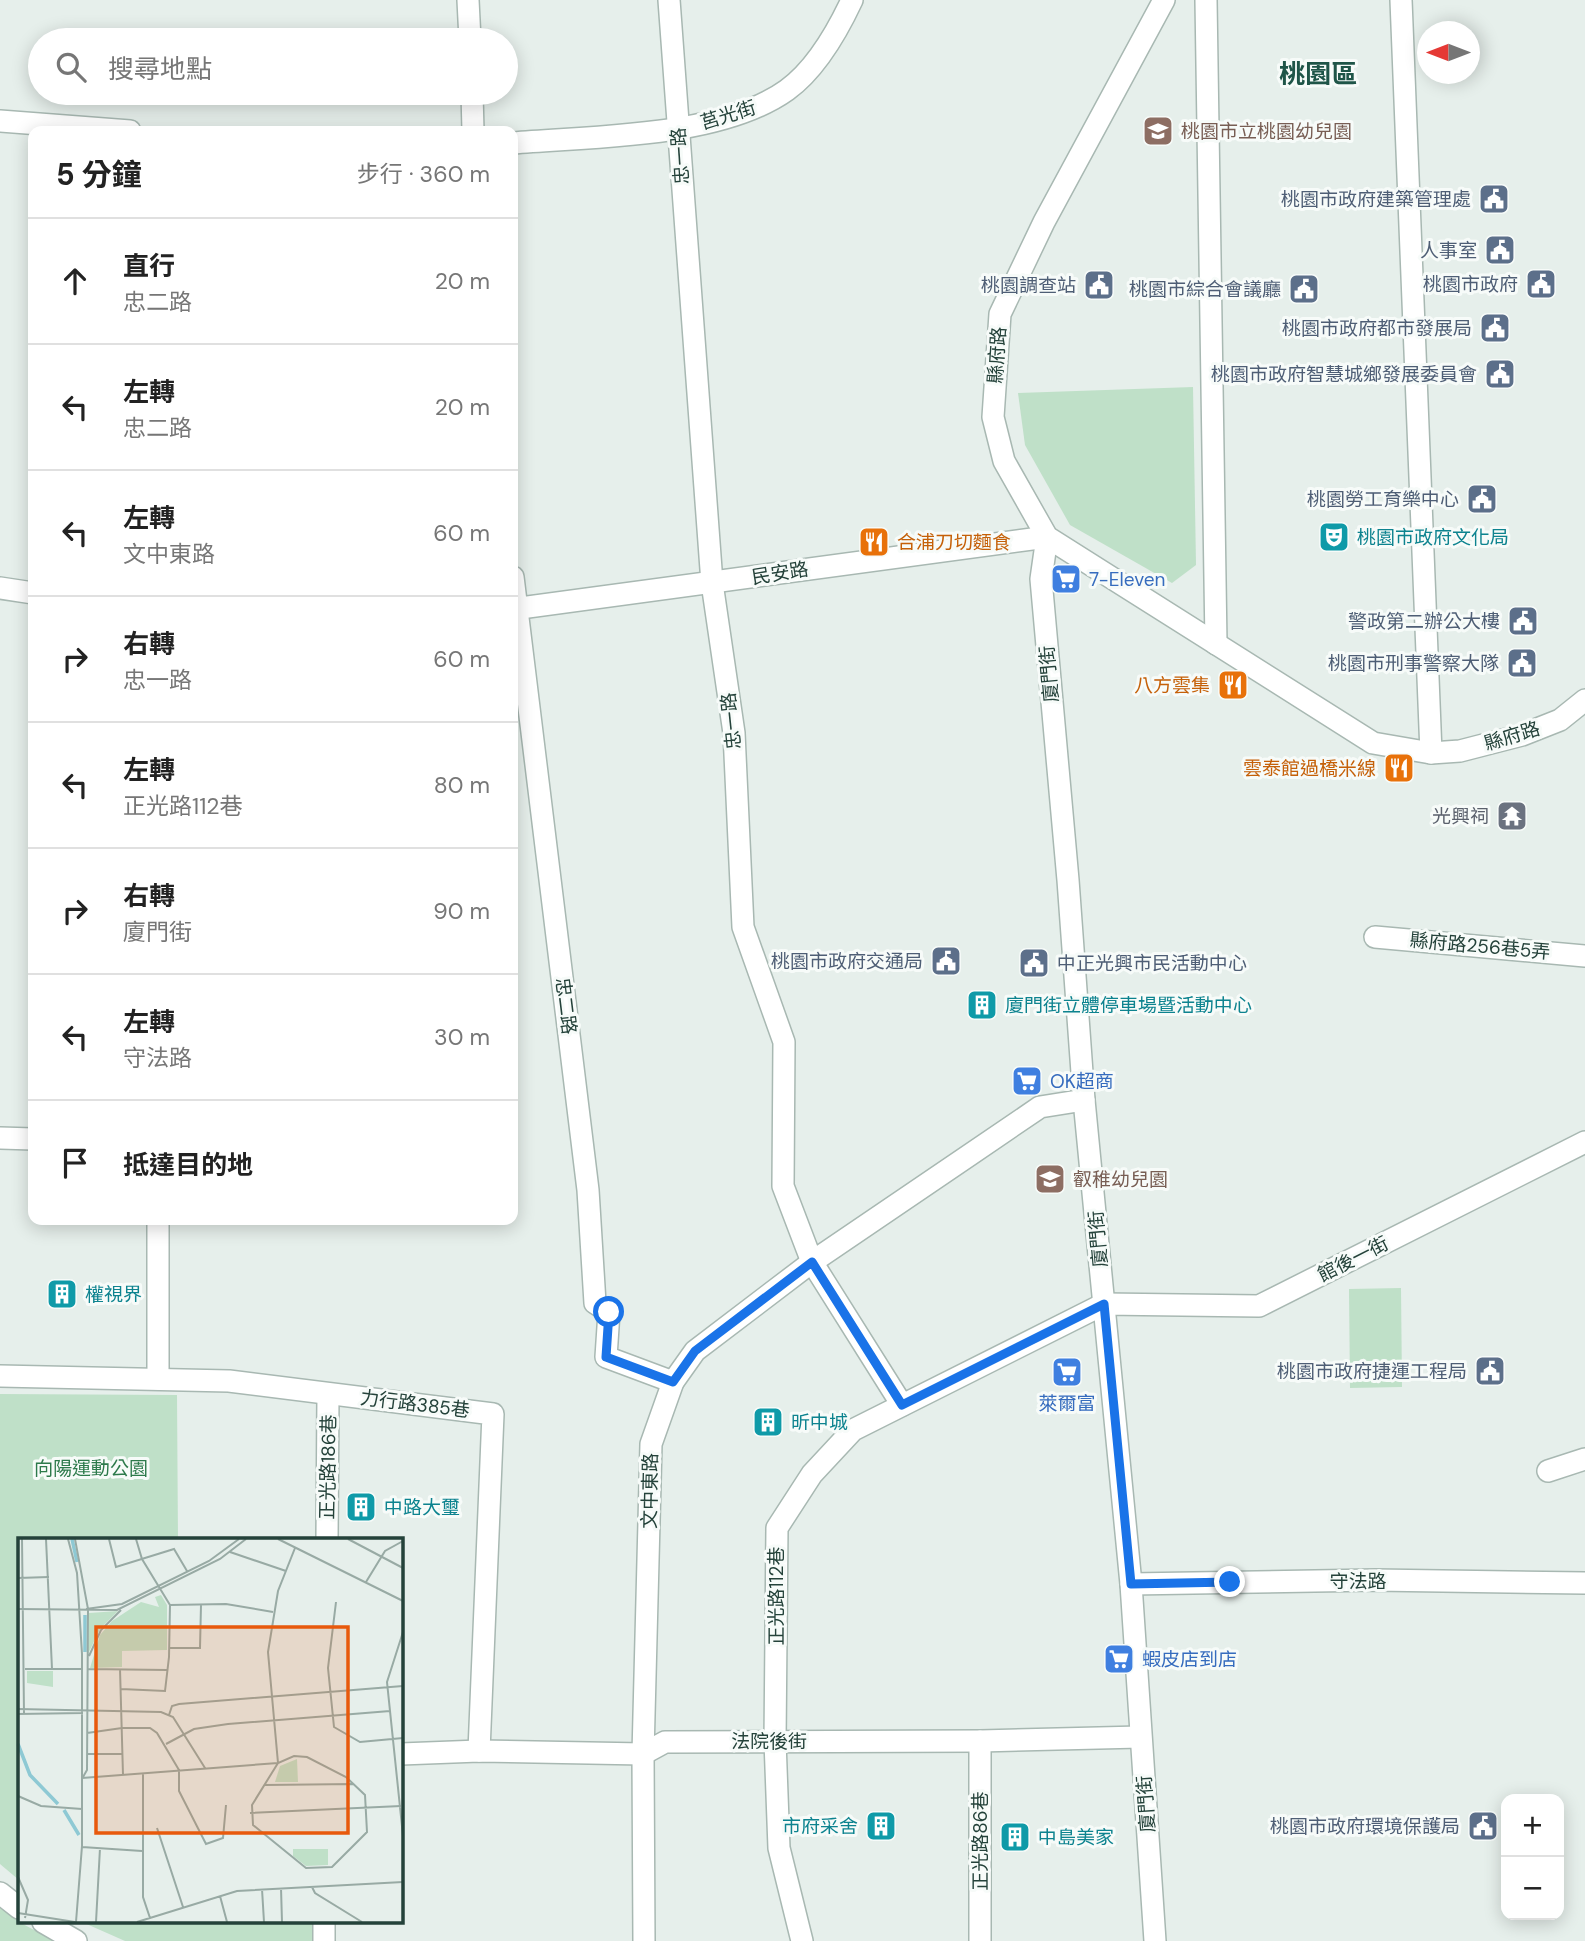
<!DOCTYPE html>
<html lang="zh-TW">
<meta charset="utf-8">
<style>
body{margin:0;font-family:"DM Sans","Noto Sans TC",sans-serif;background:#f6f6f6;color:#222}
.controls{position:absolute;right:21px;bottom:21px;display:grid;overflow:hidden;border-radius:14px;box-shadow:0 4px 18px #0003}
.controls button{width:63px;height:63px;display:grid;place-items:center;padding:0;border:0;border-bottom:2px solid #e0e0e0;background:#fff;color:#222;font:35px sans-serif}
.compass{position:absolute;left:1417px;top:21px;width:63px;height:63px;border-radius:50%;background:#fff;box-shadow:0 4px 18px #0003;rotate:270deg}
.stop{position:absolute;width:21px;height:21px;margin:-16px;border:5px solid #1a73e8;border-radius:50%;background:#fff}
.stop.end{background:#1a73e8;border-color:#fff;box-shadow:0 2px 7px #0008}
.list{margin:0;padding:0;list-style:none}
h2{display:flex;justify-content:space-between;align-items:center;height:91px;margin:0;padding:0 28px;font-size:30px}
h2 small{font-size:23px;font-weight:400;color:#767676}
.list li{display:grid;grid-template-columns:46px 1fr auto;gap:21px;align-items:center;box-sizing:border-box;height:126px;padding:0 28px;border-top:2px solid #e0e0e0}
.list b{display:block;font-size:26px;white-space:nowrap}
.list p{margin:0;font-size:23px;white-space:nowrap;color:#767676}
.list em{font-size:23px;font-style:normal;color:#767676}
.icon{flex:none;width:38px;height:38px;fill:none;stroke:currentColor;stroke-width:2;stroke-linecap:round;stroke-linejoin:round}
.map{position:relative;flex:none;width:1585px;height:1941px;overflow:hidden}
.search{position:absolute;background:#fff;box-shadow:0 4px 18px #0003;left:28px;top:28px;width:490px;height:77px;display:flex;align-items:center;gap:18px;box-sizing:border-box;padding:0 24px;border-radius:38px;color:#767676;font-size:26px}
.panel{position:absolute;background:#fff;box-shadow:0 4px 18px #0003;left:28px;top:126px;width:490px;height:1099px;border-radius:14px}
.map>svg:first-child{display:block}
</style>
<div class="map">
<svg width="1585" height="1941" viewBox="0 0 1585 1941">
<rect width="100%" height="100%" fill="#e6efeb"/>
<!-- green -->
<g fill="#bfe0c8">
<polygon points="1193,387 1196,565 1172,583 1070,525 1025,445 1018,393"/>
<polygon points="1401,1288 1402,1387 1350,1388 1349,1289"/>
<polygon points="0,1394 177,1395 178,1540 19,1540 19,1880 0,1864"/>
<polygon points="0,1905 19,1922 55,1941 0,1941"/>
<polygon points="82,1922 315,1922 315,1941 125,1941"/>
</g>
<g fill="none" stroke-linecap="round" stroke-linejoin="round">
<!-- minor casing -->
<g stroke="#a8b8b2" stroke-width="24">
<g id="minor">
<polyline points="468,0 470,40"/>
<polyline points="669,0 712,583 734,733 743,927 784,1042 783,1186 812,1262 902,1405"/>
<polyline points="1164,0 1044,222 1000,314 993,417 1004,461 1047,537 1373,743 1431,753 1460,751 1522,735 1560,720 1585,700"/>
<polyline points="1206,0 1216,644"/>
<polyline points="1401,0 1431,753"/>
<polyline points="472,93 473,131"/>
<polyline points="0,121 130,131"/>
<path d="M513 143C594 136 720 138 787 90 816 69 837 32 852 0"/>
<polyline points="1047,537 1041,579 1068,880 1084,1100 1131,1584 1155,1941"/>
<polyline points="513,577 588,1190 595,1303 609,1312 606,1357 673,1382"/>
<polyline points="0,588 33,593"/>
<polyline points="513,609 1047,537"/>
<polyline points="1375,937 1585,956"/>
<polyline points="0,1138 33,1139"/>
<polyline points="158,1220 158,1379"/>
<polyline points="0,1376 229,1381 493,1414 479,1751"/>
<polyline points="1548,1471 1585,1459"/>
<polyline points="327,1540 328,1394"/>
<polyline points="1131,1584 1375,1580 1585,1583"/>
<polyline points="980,1741 980,1941"/>
<polyline points="401,1754 479,1751 643,1754 665,1742 980,1741 1140,1737"/>
<polyline points="0,1893 19,1908"/>
<polyline points="43,1922 76,1941"/>
<polyline points="324,1922 324,1941"/>
<polyline points="644,1941 643,1754 651,1444 673,1382 695,1351 812,1262 971,1154 1040,1107 1084,1100"/>
<polyline points="802,1941 779,1848 775,1741 777,1528 812,1474 853,1430 1104,1304 1259,1306 1585,1142"/>
</g>
</g>
<!-- minor -->
<use href="#minor" stroke="#fff" stroke-width="21"/>
</g>
<g fill="none" stroke-linecap="round" stroke-linejoin="round">
<!-- route -->
<polyline stroke="#1a73e8" stroke-width="9" points="609,1312 606,1357 673,1382 695,1351 812,1262 902,1405 1104,1304 1131,1584 1230,1582"/>
</g>
<!-- icons -->
<defs>
<g id="school-square" transform="scale(1.575)"><rect x="-9" y="-9" width="18" height="18" rx="4" fill="#8d6e63" stroke="#f7fbf9"/><path d="M0-5L7-2L0 1L-7-2ZM-4 1L0 2.5L4 1V4Q0 6-4 4Z" fill="#fff"/></g>
<g id="civic-square" transform="scale(1.575)"><rect x="-9" y="-9" width="18" height="18" rx="4" fill="#5c6f8a" stroke="#f7fbf9"/><path d="M-.6-6.5H3V-4.5H.6V-3L4-1V1h2V6H-6V1h2V-1L-.6-3ZM-1.2 2.5V6h2.4V2.5Z" fill="#fff"/></g>
<g id="theatre-square" transform="scale(1.575)"><rect x="-9" y="-9" width="18" height="18" rx="4" fill="#0f9aa8" stroke="#f7fbf9"/><path d="M-5-5.5Q0-4 5-5.5V0Q5 5 0 6Q-5 5-5 0ZM-3.3-2.5H-1v1.5H-3.3ZM1-2.5H3.3v1.5H1ZM-2.8 1Q0 5.5 2.8 1Z" fill="#fff"/></g>
<g id="restaurant-square" transform="scale(1.575)"><rect x="-9" y="-9" width="18" height="18" rx="4" fill="#e8710a" stroke="#f7fbf9"/><path d="M-5-6h1v4h1v-4h1v4h1v-4h1v5L-1.5 .5V6h-2V.5L-5-1ZM5-6V6H3V1.5H1.5Q1.5-4 5-6Z" fill="#fff"/></g>
<g id="supermarket-square" transform="scale(1.575)"><rect x="-9" y="-9" width="18" height="18" rx="4" fill="#3f7fe0" stroke="#f7fbf9"/><path d="M-6-5.5h2.5l.6 2H6L4.5 2H-2.5L-4.4-4H-6ZM-1.5 3.2a1.3 1.3 0 1 0 .1 0ZM3 3.2a1.3 1.3 0 1 0 .1 0Z" fill="#fff"/></g>
<g id="temple-square" transform="scale(1.575)"><rect x="-9" y="-9" width="18" height="18" rx="4" fill="#6b7280" stroke="#f7fbf9"/><path d="M0-6L5-2H3V0L6.5 2.5H4V6H1.5V3h-3V6H-4V2.5H-6.5L-3 0V-2H-5Z" fill="#fff"/></g>
<g id="building-square" transform="scale(1.575)"><rect x="-9" y="-9" width="18" height="18" rx="4" fill="#0f9aa8" stroke="#f7fbf9"/><path d="M-4-6H4V6H1V3H-1V6H-4ZM-2.5-4.3h1.7v1.8h-1.7ZM.8-4.3h1.7v1.8H.8ZM-2.5-1h1.7V.8h-1.7ZM.8-1h1.7V.8H.8Z" fill="#fff"/></g>
</defs>
<g fill-rule="evenodd">
<use href="#school-square" x="1158" y="131"/>
<use href="#civic-square" x="1494" y="199"/>
<use href="#civic-square" x="1500" y="250"/>
<use href="#civic-square" x="1541" y="284"/>
<use href="#civic-square" x="1099" y="285"/>
<use href="#civic-square" x="1304" y="289"/>
<use href="#civic-square" x="1495" y="328"/>
<use href="#civic-square" x="1500" y="374"/>
<use href="#civic-square" x="1482" y="499"/>
<use href="#theatre-square" x="1334" y="537"/>
<use href="#restaurant-square" x="874" y="542"/>
<use href="#supermarket-square" x="1066" y="579"/>
<use href="#civic-square" x="1523" y="621"/>
<use href="#civic-square" x="1522" y="663"/>
<use href="#restaurant-square" x="1233" y="685"/>
<use href="#restaurant-square" x="1399" y="768"/>
<use href="#temple-square" x="1512" y="816"/>
<use href="#civic-square" x="946" y="961"/>
<use href="#civic-square" x="1034" y="963"/>
<use href="#building-square" x="982" y="1005"/>
<use href="#supermarket-square" x="1027" y="1081"/>
<use href="#school-square" x="1050" y="1179"/>
<use href="#building-square" x="62" y="1294"/>
<use href="#civic-square" x="1490" y="1371"/>
<use href="#supermarket-square" x="1067" y="1372"/>
<use href="#building-square" x="768" y="1422"/>
<use href="#building-square" x="361" y="1507"/>
<use href="#supermarket-square" x="1119" y="1659"/>
<use href="#building-square" x="881" y="1826"/>
<use href="#civic-square" x="1483" y="1826"/>
<use href="#building-square" x="1015" y="1837"/>
</g>
<g text-anchor="middle" dominant-baseline="central" stroke-width="6" stroke-linejoin="round" paint-order="stroke">
<!-- street labels -->
<g font-size="19" fill="#24423a" stroke="#f7fbf9">
<text transform="translate(728 115) rotate(-17)">莒光街</text>
<text transform="translate(680 156) rotate(-94)">忠一路</text>
<text transform="translate(997 355) rotate(-86)">縣府路</text>
<text transform="translate(780 573) rotate(-9)">民安路</text>
<text transform="translate(1049 674) rotate(-95)">廈門街</text>
<text transform="translate(731 721) rotate(-96)">忠一路</text>
<text transform="translate(1512 736) rotate(-17)">縣府路</text>
<text transform="translate(1480 946) rotate(5)">縣府路256巷5弄</text>
<text transform="translate(566 1006) rotate(83)">忠二路</text>
<text transform="translate(1098 1239) rotate(-95)">廈門街</text>
<text transform="translate(1353 1259) rotate(-27)">館後一街</text>
<text transform="translate(415 1404) rotate(7)">力行路385巷</text>
<text transform="translate(328 1467) rotate(-89)">正光路186巷</text>
<text transform="translate(650 1491) rotate(-89)">文中東路</text>
<text x="1358" y="1581">守法路</text>
<text transform="translate(776 1596) rotate(-90)">正光路112巷</text>
<text x="769" y="1741">法院後街</text>
<text transform="translate(1146 1804) rotate(-94)">廈門街</text>
<text transform="translate(980 1841) rotate(-90)">正光路86巷</text>
</g>
<!-- education labels -->
<g font-size="19" fill="#785e54" stroke="#f7fbf9" text-anchor="start">
<text x="1181" y="131">桃園市立桃園幼兒園</text>
<text x="1073" y="1179">叡稚幼兒園</text>
</g>
<!-- service labels -->
<g font-size="19" fill="#4e5e75" stroke="#f7fbf9" text-anchor="end">
<text x="1471" y="199">桃園市政府建築管理處</text>
<text x="1477" y="250">人事室</text>
<text x="1518" y="284">桃園市政府</text>
<text x="1076" y="285">桃園調查站</text>
<text x="1281" y="289">桃園市綜合會議廳</text>
<text x="1472" y="328">桃園市政府都市發展局</text>
<text x="1477" y="374">桃園市政府智慧城鄉發展委員會</text>
<text x="1459" y="499">桃園勞工育樂中心</text>
<text x="1500" y="621">警政第二辦公大樓</text>
<text x="1499" y="663">桃園市刑事警察大隊</text>
<text x="923" y="961">桃園市政府交通局</text>
<text x="1057" y="963" text-anchor="start">中正光興市民活動中心</text>
<text x="1467" y="1371">桃園市政府捷運工程局</text>
<text x="1460" y="1826">桃園市政府環境保護局</text>
</g>
<!-- culture labels -->
<g font-size="19" fill="#0d838f" stroke="#f7fbf9" text-anchor="start">
<text x="1357" y="537">桃園市政府文化局</text>
<text x="1005" y="1005">廈門街立體停車場暨活動中心</text>
<text x="85" y="1294">權視界</text>
<text x="791" y="1422">昕中城</text>
<text x="384" y="1507">中路大璽</text>
<text x="858" y="1826" text-anchor="end">市府采舍</text>
<text x="1038" y="1837">中島美家</text>
</g>
<!-- food labels -->
<g font-size="19" fill="#c56008" stroke="#f7fbf9" text-anchor="end">
<text x="897" y="542" text-anchor="start">合浦刀切麵食</text>
<text x="1210" y="685">八方雲集</text>
<text x="1376" y="768">雲泰館過橋米線</text>
</g>
<!-- shop labels -->
<g font-size="19" fill="#366cbe" stroke="#f7fbf9" text-anchor="start">
<text x="1089" y="579">7-Eleven</text>
<text x="1050" y="1081">OK超商</text>
<text x="1067" y="1403" text-anchor="middle">萊爾富</text>
<text x="1142" y="1659">蝦皮店到店</text>
</g>
<!-- worship labels -->
<g font-size="19" fill="#5b616d" stroke="#f7fbf9" text-anchor="end">
<text x="1489" y="816">光興祠</text>
</g>
<!-- park labels -->
<g font-size="19" fill="#2d7a4b" stroke="#f7fbf9">
<text x="91" y="1468">向陽運動公園</text>
</g>
<!-- district labels -->
<g font-size="26" font-weight="bold" fill="#1f5548" stroke="#f7fbf9">
<text x="1318" y="74">桃園區</text>
</g>
</g>
<!-- overview -->
<g transform="translate(18 1538)">
<rect width="385" height="385" fill="#e6efeb"/>
<path d="M143 57 149 67V112L104 113V129L72 130 82 97 94 83 123 64 141 69 137 59ZM100 73 82 91 70 116 71 75ZM9 133H35V149L9 145ZM279 221 280 244H257L262 228ZM275 311H310V327L288 328 275 318Z" fill="#bfe0c8"/>
<path fill="none" stroke="#8ec9d4" stroke-width="3.5" d="M54 1 59 24M67 77V114M0 206 12 237 40 266M46 272 61 297"/>
<path fill="none" stroke="#98aaa4" stroke-width="2" d="M4 1 6 176M28 1 34 131M50 1 59 35 64 116V308L58 384M57 1 70 71 69 232 65 239M91 1 98 29 156 11 169 33M260 1 385 63M330 1 385 30M212 14 268 33M0 40 31 39M348 44 367 13 385 3M318 64 310 130 316 189 342 204 385 200M152 67 208 66 255 74M0 71 99 72 202 21 228 1M68 71 104 66 191 23 221 1M385 94 369 144 385 298M151 110H182L183 67M71 118 83 92 103 72M7 131H64M69 131 149 132M102 131 105 237M103 151 147 153 151 119 152 67 124 21 118 1M0 171 143 174 155 179 187 230M0 176 65 175M151 177 154 168 161 166 385 148M69 195 104 190H132L139 195 161 232V253L188 306 205 300 208 267M148 206 176 191 210 186 372 173M69 216H104M276 218 289 219 328 239 347 257 349 294 314 329 288 330 235 287 234 267 260 225ZM260 225 250 114 260 53 277 10M125 236V359L132 380M64 240 260 225M247 247 336 246M0 258 23 268 64 271M232 275 383 268M139 290 165 369M64 309 124 313M0 339 10 362 7 380M294 349 297 355 344 384M263 350 264 384M244 351 246 384M202 358 209 384M0 375 57 384M78 384 82 310M119 384 219 353 385 344"/>
<path fill="#e8590c" fill-opacity="0.15" stroke="#e8590c" stroke-width="3.5" d="M78 89H330V295H78Z"/>
<rect width="385" height="385" fill="none" stroke="#24423a" stroke-width="3.5"/>
</g>
</svg>
<div class="controls">
<button>+</button>
<button>−</button>
</div>
<svg class="compass" viewBox="-18 -18 36 36"><path d="M0-13l5 13h-10z" fill="#e53935"/><path d="M0 13l5-13h-10z" fill="#767676"/></svg>
<div class="stop" style="left:609px;top:1312px"></div>
<div class="stop end" style="left:1230px;top:1582px"></div>
<div class="search"><svg class="icon" aria-label="search" viewBox="0 0 24 24"><circle cx="10" cy="10" r="6"/><path d="M15 15l6 6"/></svg>搜尋地點</div>
<section class="panel">
<h2>5 分鐘<small>步行 · 360 m</small></h2>
<ul class="list">
<li><svg class="icon" aria-label="ahead" viewBox="0 0 24 24"><path d="M12 20V5M6 11l6-6 6 6"/></svg><div><b>直行</b><p>忠二路</p></div><em>20 m</em></li>
<li><svg class="icon" aria-label="left" viewBox="0 0 24 24"><path d="M17 20v-9H6M10 6l-5 5 5 5"/></svg><div><b>左轉</b><p>忠二路</p></div><em>20 m</em></li>
<li><svg class="icon" aria-label="left" viewBox="0 0 24 24"><path d="M17 20v-9H6M10 6l-5 5 5 5"/></svg><div><b>左轉</b><p>文中東路</p></div><em>60 m</em></li>
<li><svg class="icon" aria-label="right" viewBox="0 0 24 24"><path d="M7 20v-9h11M14 6l5 5-5 5"/></svg><div><b>右轉</b><p>忠一路</p></div><em>60 m</em></li>
<li><svg class="icon" aria-label="left" viewBox="0 0 24 24"><path d="M17 20v-9H6M10 6l-5 5 5 5"/></svg><div><b>左轉</b><p>正光路112巷</p></div><em>80 m</em></li>
<li><svg class="icon" aria-label="right" viewBox="0 0 24 24"><path d="M7 20v-9h11M14 6l5 5-5 5"/></svg><div><b>右轉</b><p>廈門街</p></div><em>90 m</em></li>
<li><svg class="icon" aria-label="left" viewBox="0 0 24 24"><path d="M17 20v-9H6M10 6l-5 5 5 5"/></svg><div><b>左轉</b><p>守法路</p></div><em>30 m</em></li>
<li><svg class="icon" aria-label="arrive" viewBox="0 0 24 24"><path d="M6 21V4h12l-3 4 3 4H6"/></svg><div><b>抵達目的地</b></div></li>
</ul>
</section>
</div>
